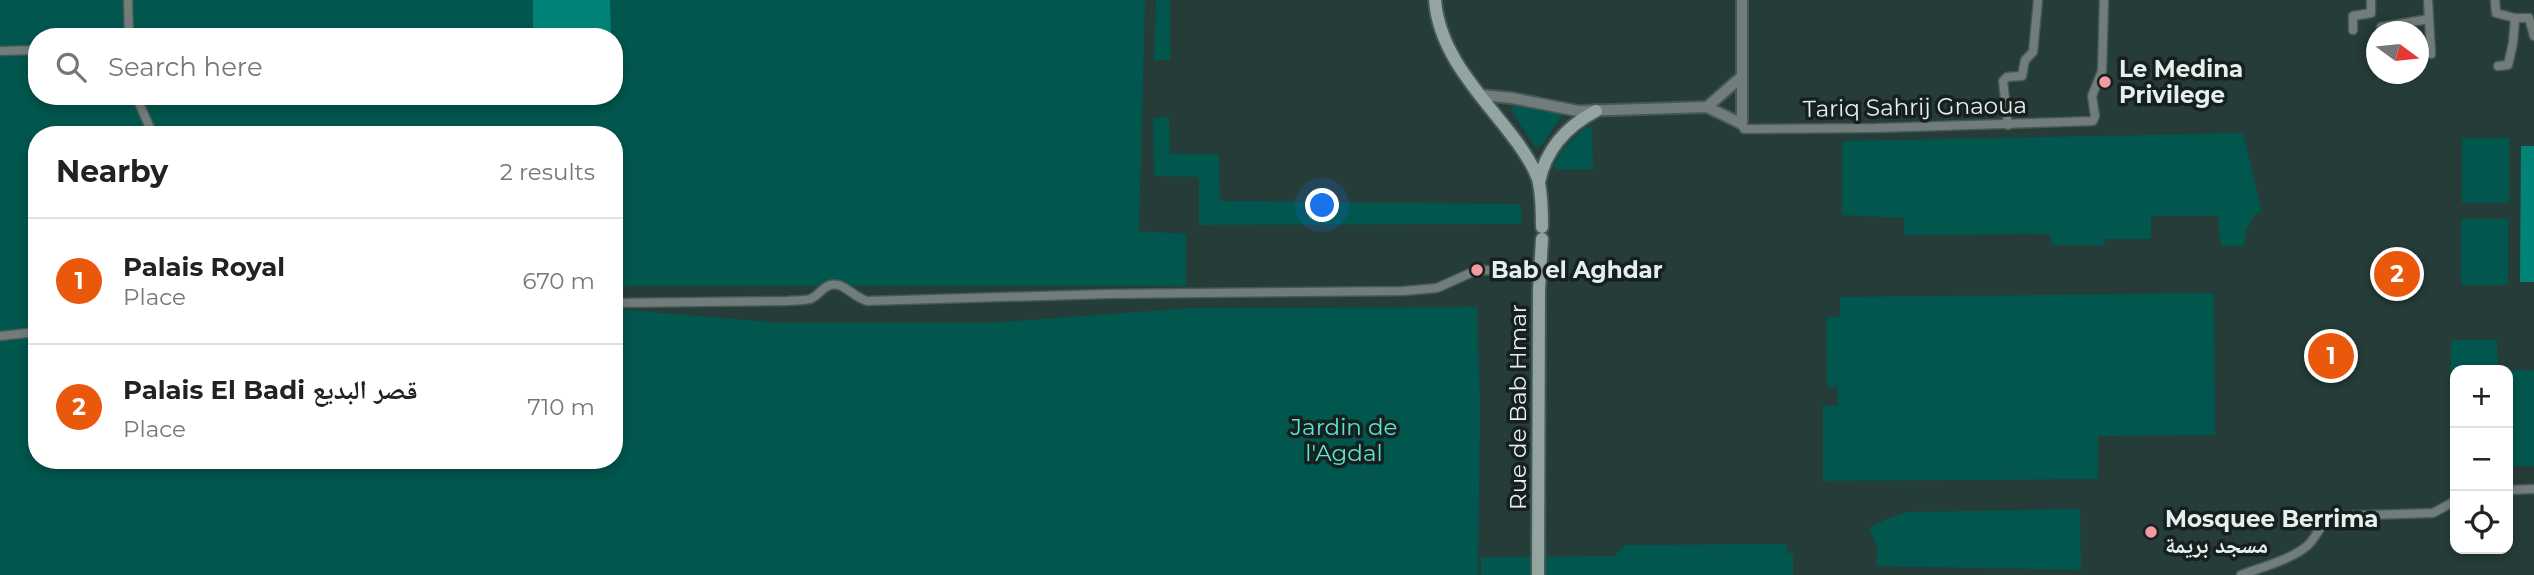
<!DOCTYPE html>
<meta charset="utf-8">
<style>
body{margin:0;font-family:Montserrat,"Noto Naskh Arabic",sans-serif;background:#f6f6f6;color:#222}
.controls{position:absolute;right:21px;bottom:21px;display:grid;overflow:hidden;border-radius:14px;box-shadow:0 4px 10px #0003}
.controls button{width:63px;height:63px;display:grid;place-items:center;padding:0;border:0;border-bottom:2px solid #e0e0e0;background:#fff;color:#222;font:35px sans-serif}
.compass{position:absolute;left:2366px;top:21px;width:63px;height:63px;border-radius:50%;background:#fff;box-shadow:0 4px 10px #0003;rotate:105deg}
.you{position:absolute;left:1323px;top:206px;width:24px;height:24px;margin:-18px;border:5px solid #fff;border-radius:50%;background:#1a73e8;box-shadow:0 0 0 10px #1a73e833}
.badge{display:grid;place-items:center;width:46px;height:46px;border-radius:50%;background:#ea580c;color:#fff;font-size:23px;font-weight:700}
.pin{position:absolute;translate:-50% -50%;border:4px solid #fff;box-shadow:0 2px 7px #0006}
.list{margin:0;padding:0;list-style:none}
h2{display:flex;justify-content:space-between;align-items:center;height:91px;margin:0;padding:0 28px;font-size:30px}
h2 small{font-size:23px;font-weight:400;color:#767676}
.list li{display:grid;grid-template-columns:46px 1fr auto;gap:21px;align-items:center;box-sizing:border-box;height:126px;padding:0 28px;border-top:2px solid #e0e0e0}
.list b{display:block;font-size:26px;white-space:nowrap}
.list p{margin:0;font-size:23px;white-space:nowrap;color:#767676}
.list em{font-size:23px;font-style:normal;color:#767676}
.icon{flex:none;width:38px;height:38px;fill:none;stroke:currentColor;stroke-width:2;stroke-linecap:round;stroke-linejoin:round}
.map{position:relative;flex:none;width:2534px;height:575px;overflow:hidden}
.search{position:absolute;background:#fff;box-shadow:0 4px 10px #0003;left:28px;top:28px;width:595px;height:77px;display:flex;align-items:center;gap:18px;box-sizing:border-box;padding:0 24px;border-radius:28px;color:#767676;font-size:26px}
.panel{position:absolute;background:#fff;box-shadow:0 4px 10px #0003;left:28px;top:126px;width:595px;height:343px;border-radius:28px}
.map>svg:first-child{display:block}
</style>
<div class="map">
<svg width="2534" height="575" viewBox="0 0 2534 575">
<rect width="100%" height="100%" fill="#263c38"/>
<!-- green -->
<g fill="#01564d" fill-rule="evenodd">
<path d="M0 0H1145L1139 231 1186 234V286H614V135H37V460H614V309L781 323H988L1191 308 1477 307 1480 408 1478 575H0ZM37 37H614V96H37Z"/>
<polygon points="1156,0 1170,0 1170,60 1154,60"/>
<polygon points="1515,105 1563,115 1540,147 1535,147 1511,110"/>
<polygon points="1169,117 1170,154 1219,154 1220,201 1520,204 1522,224 1199,225 1199,177 1154,176 1153,118"/>
<path d="M1592 126 1593 169 1556 170 1554 165C1561 151 1577 130 1592 126Z"/>
<polygon points="2243,133 2262,212 2254,215 2245,233 2244,246 2221,246 2218,216 2151,216 2151,239 2105,239 2104,245 2052,245 2050,234 1904,235 1904,218 1842,215 1842,141"/>
<rect x="2462" y="138" width="47" height="65"/>
<rect x="2461" y="219" width="47" height="66"/>
<polygon points="2214,293 2215,435 2098,436 2098,479 1823,481 1823,406 1838,405 1838,387 1827,387 1826,317 1840,317 1840,297"/>
<polygon points="2451,340 2497,340 2498,370 2534,370 2534,466 2508,466 2508,370 2455,370 2455,409 2451,409"/>
<polygon points="2080,509 2081,570 1876,566 1878,549 1869,527 1905,512"/>
<polygon points="1787,544 1787,553 1793,553 1793,575 1481,575 1481,557 1614,556 1625,545"/>
</g>
<!-- water -->
<g fill="#018477">
<polygon points="533,0 610,0 611,37 533,37"/>
<polygon points="2521,146 2534,146 2534,282 2520,282"/>
</g>
<g fill="none" stroke-linecap="round" stroke-linejoin="round">
<!-- minor casing -->
<g stroke="#445955" stroke-width="11">
<g id="minor">
<polyline points="128,0 129,37"/>
<polyline points="2428,0 2431,54"/>
<polyline points="2495,0 2496,13 2515,18 2529,18 2534,36"/>
<polyline points="2381,27 2429,19"/>
<polyline points="2353,30 2353,16 2371,13 2371,0"/>
<polyline points="0,51 37,50"/>
<polyline points="2498,66 2508,65 2513,43 2515,18"/>
<polyline points="136,96 153,135"/>
<polyline points="1742,124 1744,129 1877,128 2093,121 2095,116 2092,96 2102,71 2104,0"/>
<polyline points="2008,125 2003,81 2007,77 2022,76 2025,60 2033,52 2038,0"/>
<path d="M614 303 787 301C794 300 803 301 810 299 821 295 824 282 838 285 846 286 854 297 867 301L1107 294 1403 291 1437 288 1477 270 1541 271"/>
<polyline points="0,336 37,332"/>
<polyline points="2508,490 2534,489"/>
<path d="M2241 575C2262 567 2290 560 2307 546 2317 537 2321 523 2331 516L2433 513 2455 501"/>
</g>
</g>
<!-- tertiary casing -->
<g stroke="#445955" stroke-width="14">
<g id="tertiary">
<polyline points="1481,95 1512,98 1578,111 1707,107 1742,124 1742,0"/>
<polyline points="1707,107 1740,78"/>
</g>
</g>
<!-- secondary casing -->
<g stroke="#445955" stroke-width="16">
<g id="secondary">
<path d="M1435 0C1439 53 1479 93 1510 133 1521 147 1532 162 1538 179 1542 194 1542 212 1542 227"/>
<path d="M1539 182C1546 149 1567 126 1596 111"/>
<polyline points="1538,575 1539,290 1542,239"/>
</g>
</g>
<!-- minor -->
<use href="#minor" stroke="#727d7b" stroke-width="8"/>
<!-- tertiary -->
<use href="#tertiary" stroke="#727d7b" stroke-width="10"/>
<!-- secondary -->
<use href="#secondary" stroke="#93a4a1" stroke-width="12"/>
</g>
<!-- markers -->
<g fill="#f49aa3" stroke="#17201f" stroke-width="2.5">
<circle cx="2105" cy="82" r="7"/>
<circle cx="1477" cy="270" r="7"/>
<circle cx="2151" cy="532" r="7"/>
</g>
<g text-anchor="middle" dominant-baseline="central" stroke-width="7" stroke-linejoin="round" paint-order="stroke">
<!-- poi labels -->
<g font-size="23" font-weight="bold" fill="#e3f0ee" stroke="#17201f" text-anchor="start">
<text x="2119" y="69">Le Medina<tspan x="2119" dy="26">Privilege</tspan></text>
<text x="1491" y="270">Bab el Aghdar</text>
<text x="2165" y="519">Mosquee Berrima<tspan x="2165" dy="26">مسجد بريمة</tspan></text>
</g>
<!-- street labels -->
<g font-size="23" fill="#e3f0ee" stroke="#17201f">
<text transform="translate(1915 107) rotate(-1)">Tariq Sahrij Gnaoua</text>
<text transform="translate(1518 407) rotate(-90)">Rue de Bab Hmar</text>
</g>
<!-- park labels -->
<g font-size="23" fill="#5be4d1" stroke="#17201f">
<text x="1344" y="427">Jardin de<tspan x="1344" dy="26">l'Agdal</tspan></text>
</g>
</g>
</svg>
<div class="controls">
<button>+</button>
<button>−</button>
<button><svg class="icon" aria-label="locate" viewBox="0 0 24 24"><circle cx="12" cy="12" r="6"/><path d="M12 2v4M12 18v4M2 12h4M18 12h4"/></svg></button>
</div>
<svg class="compass" viewBox="-18 -18 36 36"><path d="M0-13l5 13h-10z" fill="#e53935"/><path d="M0 13l5-13h-10z" fill="#767676"/></svg>
<div class="you"></div>
<div class="pin badge" style="left:2331px;top:356px">1</div>
<div class="pin badge" style="left:2397px;top:274px">2</div>
<div class="search"><svg class="icon" aria-label="search" viewBox="0 0 24 24"><circle cx="10" cy="10" r="6"/><path d="M15 15l6 6"/></svg>Search here</div>
<section class="panel">
<h2>Nearby<small>2 results</small></h2>
<ul class="list">
<li><span class="badge">1</span><div><b>Palais Royal</b><p>Place</p></div><em>670 m</em></li>
<li><span class="badge">2</span><div><b>Palais El Badi قصر البديع</b><p>Place</p></div><em>710 m</em></li>
</ul>
</section>
</div>
